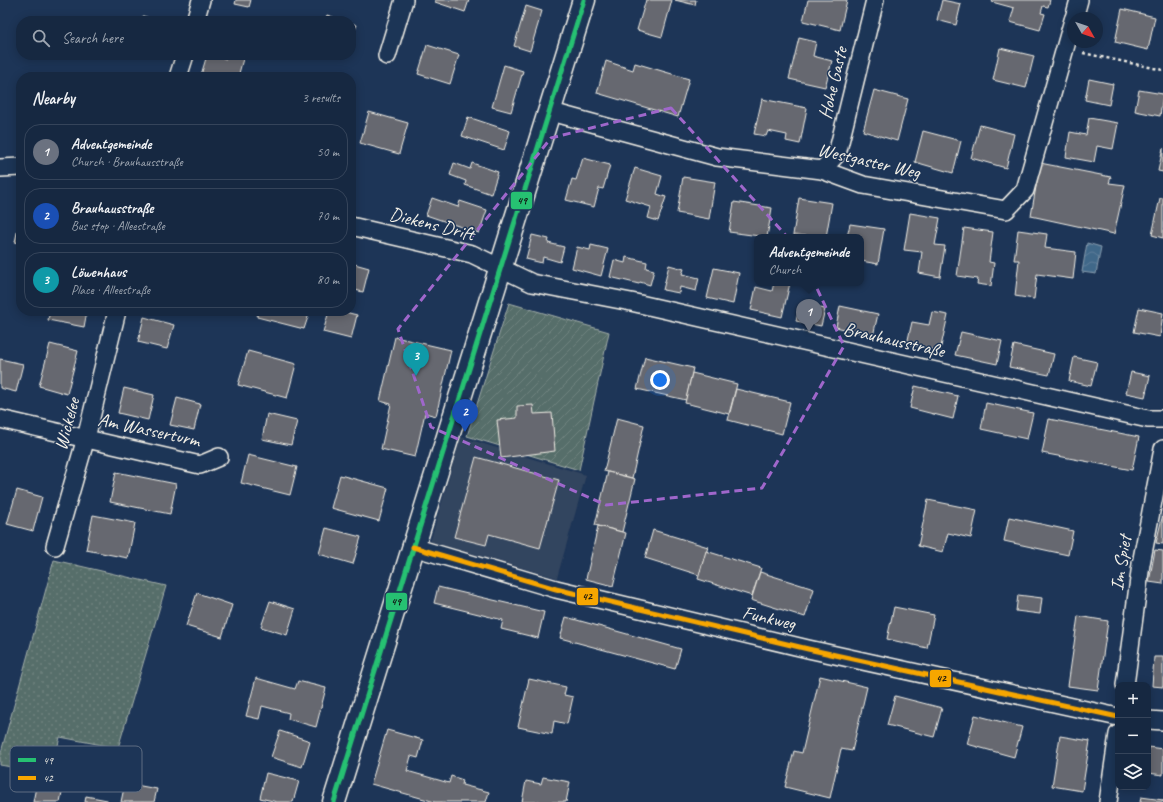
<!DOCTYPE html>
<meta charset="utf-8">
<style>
body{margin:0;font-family:Caveat,sans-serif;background:#1f3048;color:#f1f3f6}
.controls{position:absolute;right:12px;bottom:12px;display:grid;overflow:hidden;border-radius:8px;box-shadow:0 2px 10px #0003}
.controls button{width:36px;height:36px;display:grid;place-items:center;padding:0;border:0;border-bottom:1px solid #35445a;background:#162841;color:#f1f3f6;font:20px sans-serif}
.compass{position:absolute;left:1067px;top:12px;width:36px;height:36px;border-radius:50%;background:#162841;box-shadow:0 2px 10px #0003;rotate:130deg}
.you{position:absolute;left:660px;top:380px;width:14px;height:14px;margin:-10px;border:3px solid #fff;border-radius:50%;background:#1a73e8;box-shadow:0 0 0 6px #1a73e833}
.badge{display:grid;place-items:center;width:26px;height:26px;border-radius:50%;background:#ffd166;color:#fff;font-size:13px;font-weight:700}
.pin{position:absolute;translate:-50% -33px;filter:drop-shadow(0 1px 2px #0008)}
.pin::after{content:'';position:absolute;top:21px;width:14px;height:12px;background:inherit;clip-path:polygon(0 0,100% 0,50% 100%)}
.popup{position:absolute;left:754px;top:234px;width:110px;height:52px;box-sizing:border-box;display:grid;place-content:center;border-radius:8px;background:#162841;filter:drop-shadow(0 1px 3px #0005);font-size:13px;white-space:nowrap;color:#9ea6b1}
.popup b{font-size:15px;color:#f1f3f6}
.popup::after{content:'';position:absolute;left:50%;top:100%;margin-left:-8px;border:8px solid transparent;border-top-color:#162841}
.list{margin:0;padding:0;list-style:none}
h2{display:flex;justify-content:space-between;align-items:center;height:52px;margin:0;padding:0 16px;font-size:17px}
h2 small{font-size:13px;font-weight:400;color:#9ea6b1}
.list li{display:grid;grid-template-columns:26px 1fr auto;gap:12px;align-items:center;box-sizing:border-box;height:56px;margin:0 8px 8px;padding:0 8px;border:1px solid #35445a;border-radius:16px}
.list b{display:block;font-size:15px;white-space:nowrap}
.list p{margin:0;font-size:13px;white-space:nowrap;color:#9ea6b1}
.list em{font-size:13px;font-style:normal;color:#9ea6b1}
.icon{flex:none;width:22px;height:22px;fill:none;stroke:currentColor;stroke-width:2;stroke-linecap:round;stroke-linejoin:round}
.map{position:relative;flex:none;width:1163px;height:802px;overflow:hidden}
.search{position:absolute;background:#162841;box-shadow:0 2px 10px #0003;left:16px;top:16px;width:340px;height:44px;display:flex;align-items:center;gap:10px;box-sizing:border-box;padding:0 14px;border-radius:16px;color:#9ea6b1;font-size:15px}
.panel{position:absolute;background:#162841;box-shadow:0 2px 10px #0003;left:16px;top:72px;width:340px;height:244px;border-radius:16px}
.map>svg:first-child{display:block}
</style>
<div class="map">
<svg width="1163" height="802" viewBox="0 0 1163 802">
<defs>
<pattern id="grass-dots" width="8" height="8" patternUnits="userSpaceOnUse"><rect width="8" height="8" fill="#566e6a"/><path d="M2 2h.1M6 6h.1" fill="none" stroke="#6f837f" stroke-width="1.8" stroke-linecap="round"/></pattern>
<pattern id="garden-furrows" width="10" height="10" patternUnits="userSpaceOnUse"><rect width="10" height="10" fill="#566e6a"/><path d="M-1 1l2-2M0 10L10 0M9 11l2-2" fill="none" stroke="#6f837f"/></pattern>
<pattern id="water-waves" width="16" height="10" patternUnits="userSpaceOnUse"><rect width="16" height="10" fill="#416789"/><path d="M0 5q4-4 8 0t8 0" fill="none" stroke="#5d7d9a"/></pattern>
</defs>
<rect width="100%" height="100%" fill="#1d3557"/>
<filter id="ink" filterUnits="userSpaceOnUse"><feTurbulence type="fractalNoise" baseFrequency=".025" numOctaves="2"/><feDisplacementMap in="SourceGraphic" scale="8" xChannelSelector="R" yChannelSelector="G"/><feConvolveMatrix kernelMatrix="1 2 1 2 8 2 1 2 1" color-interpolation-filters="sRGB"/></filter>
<g filter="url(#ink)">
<!-- built -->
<polygon fill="#33445e" points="461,437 586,475 557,578 430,542"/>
<!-- grass -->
<polygon fill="url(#grass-dots)" stroke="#a5b0a9" points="54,560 166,586 118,748 60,737 51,774 0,765 0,756"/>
<!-- garden -->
<polygon fill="url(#garden-furrows)" stroke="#a5b0a9" points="509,303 609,332 579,470 467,436"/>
<!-- water -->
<polygon fill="url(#water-waves)" stroke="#899eaf" points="1087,243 1101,247 1096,274 1082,272"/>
<!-- building -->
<g fill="#666870" stroke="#f4f1e8">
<polygon points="236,0 251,0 249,7 235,4"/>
<polygon points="435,0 469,0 465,12 435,2"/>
<polygon points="646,0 672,0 662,37 637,30"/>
<polygon points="675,0 696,0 695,5"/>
<polygon points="808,0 847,0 840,30 803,21"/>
<polygon points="942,0 961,4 956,25 937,20"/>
<polygon points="993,0 1050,0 1048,7 1043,6 1041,13 1045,14 1040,30 1010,22 1014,8 992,2"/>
<polygon points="526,6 542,11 530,51 514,46"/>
<polygon points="1122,9 1155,17 1148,50 1115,42"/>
<polygon points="327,15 344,21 325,21"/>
<polygon points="143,16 160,21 142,21"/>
<polygon points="351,23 357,25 351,41"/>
<polygon points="799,38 816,42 813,56 832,61 825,87 789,79"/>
<polygon points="427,45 459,55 450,84 418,74"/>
<polygon points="1000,48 1034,56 1026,88 993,80"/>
<polygon points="207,55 226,59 227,55 244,55 238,77 207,77 201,75"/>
<polygon points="606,61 633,70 635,63 689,79 678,117 597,93"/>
<polygon points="504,65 523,71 511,112 492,107"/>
<polygon points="1089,79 1113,84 1109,105 1085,100"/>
<polygon points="874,90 908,99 897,141 863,131"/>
<polygon points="1139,90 1163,94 1160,116 1135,111"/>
<polygon points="762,99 807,108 800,144 786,141 787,135 768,131 766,136 754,134"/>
<polygon points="369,112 408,123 399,154 360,143"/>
<polygon points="468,117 510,131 504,150 462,136"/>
<polygon points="1089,118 1118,123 1113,149 1097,146 1094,162 1066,157 1070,132 1086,135"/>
<polygon points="980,125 1014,134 1006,168 971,158"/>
<polygon points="923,131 961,141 953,173 915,162"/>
<polygon points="1163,148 1163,172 1158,171"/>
<polygon points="583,158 610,165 603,189 599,188 594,207 566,200 572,179 576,180"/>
<polygon points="454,163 470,169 472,163 498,172 491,194 465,185 466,181 450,175"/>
<polygon points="1040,163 1111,177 1109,183 1125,185 1114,234 1031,216"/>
<polygon points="635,168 662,176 657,194 666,197 658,221 648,218 651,207 625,199"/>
<polygon points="683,177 715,182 709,219 677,213"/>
<polygon points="432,198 458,207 460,201 487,210 479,233 426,215"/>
<polygon points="799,198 832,203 826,237 793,235"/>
<polygon points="1160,198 1163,198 1163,238 1152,235"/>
<polygon points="734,202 772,208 767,237 729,232"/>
<polygon points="910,213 940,218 935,245 945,246 940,277 919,273 922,252 904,250"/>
<polygon points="21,214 21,243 15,242"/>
<polygon points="850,224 884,229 878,264 861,261 861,237 847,237"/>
<polygon points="964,228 993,232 989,262 994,263 991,286 977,284 978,279 957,276"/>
<polygon points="1018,230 1047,234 1045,248 1076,252 1073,279 1037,274 1034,299 1015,296 1019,260 1014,260"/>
<polygon points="532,235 549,239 548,243 564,247 560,262 543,257 542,263 526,259"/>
<polygon points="591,245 608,249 601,276 572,268 577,247 590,250"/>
<polygon points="626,257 647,262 646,268 654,270 650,285 640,282 639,284 610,277 614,260 625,263"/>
<polygon points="351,263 369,268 363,292 351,289"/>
<polygon points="669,265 684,269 682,274 699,278 696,291 680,287 679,293 663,290"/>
<polygon points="714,268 739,273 733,304 707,298"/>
<polygon points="774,283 790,283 782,317 751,310 756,287 772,291"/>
<polygon points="800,304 825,309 821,326 796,321"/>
<polygon points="840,306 878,314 873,336 836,327"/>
<polygon points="1139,308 1163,313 1160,337 1134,332"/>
<polygon points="50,311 87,311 84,327 48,320"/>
<polygon points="258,311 310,311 304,329 257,317"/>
<polygon points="329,311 341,311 357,315 351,339 323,332"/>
<polygon points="932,312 948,315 940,351 907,344 912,322 929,325"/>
<polygon points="144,317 174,325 167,349 138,342"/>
<polygon points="961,332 1002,341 997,364 955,355"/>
<polygon points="395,337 451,350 436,416 425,413 415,457 381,449 391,404 380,401"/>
<polygon points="50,344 78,351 67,394 39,386"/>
<polygon points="1014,345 1054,354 1049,375 1009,367"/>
<polygon points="248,351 296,364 287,398 238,385"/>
<polygon points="645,357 693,368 686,400 637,389"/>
<polygon points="1074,357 1097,362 1091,386 1069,381"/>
<polygon points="0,359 23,364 16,392 0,388"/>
<polygon points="1131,372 1150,376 1145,397 1126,393"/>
<polygon points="692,373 737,384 729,414 685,403"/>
<polygon points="915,386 958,396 953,419 910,408"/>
<polygon points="124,388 154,395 148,420 118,413"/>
<polygon points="736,389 790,402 782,434 728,420"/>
<polygon points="177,398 200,404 194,430 170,425"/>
<polygon points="986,403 1033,413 1027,439 981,429"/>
<polygon points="533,405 534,414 552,413 555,451 501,458 497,420 517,418 517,406"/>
<polygon points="267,414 297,421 291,445 262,439"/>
<polygon points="617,418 644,425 632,478 604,471"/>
<polygon points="1049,419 1139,437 1132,470 1042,453"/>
<polygon points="248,455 297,467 290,495 241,483"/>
<polygon points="476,457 559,480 540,548 489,534 486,545 454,537"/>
<polygon points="116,472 176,484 170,514 110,502"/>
<polygon points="608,472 635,479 622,532 595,525"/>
<polygon points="340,475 388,488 379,521 331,508"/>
<polygon points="17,490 42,497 33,531 7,524"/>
<polygon points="928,500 977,510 971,538 948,533 943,552 918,546"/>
<polygon points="1163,514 1163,544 1156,543"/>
<polygon points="93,515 135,523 128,558 86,550"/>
<polygon points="1009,517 1073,531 1068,555 1004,541"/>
<polygon points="598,526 626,533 613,586 586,579"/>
<polygon points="326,528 361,537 353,564 319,554"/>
<polygon points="653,530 708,547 699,575 645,558"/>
<polygon points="1155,550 1163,551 1163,584 1149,582"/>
<polygon points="706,551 761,568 752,596 698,579"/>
<polygon points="760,572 814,589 805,617 751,600"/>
<polygon points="438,587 544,612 538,638 501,629 503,620 434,603"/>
<polygon points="197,593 232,605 222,637 186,626"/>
<polygon points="1018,595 1042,598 1040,614 1016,611"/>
<polygon points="270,601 295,609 287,635 261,627"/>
<polygon points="894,607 934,615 927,648 887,639"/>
<polygon points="1078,616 1108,621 1098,690 1068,686"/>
<polygon points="566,617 681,649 675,669 560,638"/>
<polygon points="1154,657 1163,657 1163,687 1152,686"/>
<polygon points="820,676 867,687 852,751 841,749 830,798 785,787 794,751 802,753"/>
<polygon points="256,678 295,689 298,681 326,688 316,727 288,719 289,713 262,706 259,719 246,716"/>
<polygon points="529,679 566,687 564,695 573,697 567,724 554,721 552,734 518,727"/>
<polygon points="895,696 942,708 934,737 887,725"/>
<polygon points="975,715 1022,727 1014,757 967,744"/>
<polygon points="387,730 423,740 418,758 411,756 407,771 449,783 451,776 463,780 462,785 489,792 486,802 435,802 371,784"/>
<polygon points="280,731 310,741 302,767 271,757"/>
<polygon points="1060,736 1090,741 1082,791 1052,786"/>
<polygon points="1148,747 1163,749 1163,775 1148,773"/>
<polygon points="266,773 299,781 293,802 277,802 260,798"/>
<polygon points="543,777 570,782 566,802 522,802 526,781 541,784"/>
<polygon points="37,782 63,787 60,802 33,802"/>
<polygon points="125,783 157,789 154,802 121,802"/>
<polygon points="86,796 107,800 106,802 85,802"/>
<polygon points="1141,797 1163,800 1163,802 1140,802"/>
</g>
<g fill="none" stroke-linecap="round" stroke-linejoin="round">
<!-- street casing -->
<g stroke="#f4f1e8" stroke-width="20">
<g id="street">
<polyline points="1074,18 1079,0"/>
<polyline points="195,21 201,0"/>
<polyline points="387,56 404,0"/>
<polyline points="178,77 185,55"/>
<polyline points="548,111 717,157 822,170 863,185 1006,210 1025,190 1073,20"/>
<polyline points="0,168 21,167"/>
<polyline points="822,170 837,154 875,0"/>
<polyline points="351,226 472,254 532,283 631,302 1148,419 1163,419"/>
<polyline points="0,419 200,465 219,457"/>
<polyline points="55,546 86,438 117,311"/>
<polyline points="413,547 556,589 808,649 1118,717"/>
<polyline points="1125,685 1141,564 1163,449"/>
<polyline points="1148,720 1163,721"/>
<polyline points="1108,802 1118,734"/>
</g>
</g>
<!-- secondary casing -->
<g stroke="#f4f1e8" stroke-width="25">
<polyline id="secondary" points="334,802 584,0"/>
</g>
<!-- path -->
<polyline stroke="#f4f1e8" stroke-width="2.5" stroke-dasharray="3 3" stroke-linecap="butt" points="1083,53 1163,70"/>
<!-- street -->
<use href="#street" stroke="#1d3557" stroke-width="17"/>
<!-- secondary -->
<use href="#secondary" stroke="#1d3557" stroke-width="22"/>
<!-- bus-1 casing -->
<g stroke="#1d3557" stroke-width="8">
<polyline id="bus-1" points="334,802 584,0"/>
</g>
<!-- bus-2 casing -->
<g stroke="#1d3557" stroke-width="8">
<polyline id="bus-2" points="413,547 556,589 808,649 1118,717"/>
</g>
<!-- bus-1 -->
<use href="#bus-1" stroke="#26c172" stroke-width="5"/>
<!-- bus-2 -->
<use href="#bus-2" stroke="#f7a600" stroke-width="5"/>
</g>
</g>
<!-- marked area -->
<path fill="none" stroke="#9f67cb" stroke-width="3" stroke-dasharray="8 5" stroke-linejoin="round" d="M671 108 799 250 844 346 762 488 606 505 431 427 398 329 551 138Z"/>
<g text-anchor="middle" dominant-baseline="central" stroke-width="3" stroke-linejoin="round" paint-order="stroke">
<!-- street labels -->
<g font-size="19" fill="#f4f1e8" stroke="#1d3557">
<text transform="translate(833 83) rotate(-77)">Hohe Gaste</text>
<text transform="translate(869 161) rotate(13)">Westgaster Weg</text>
<text transform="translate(432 224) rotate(14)">Diekens Drift</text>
<text transform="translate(894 340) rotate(13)">Brauhausstraße</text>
<text transform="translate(67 424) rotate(-75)">Wickelee</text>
<text transform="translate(149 430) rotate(12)">Am Wasserturm</text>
<text transform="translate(1121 563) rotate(-81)">Im Spiet</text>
<text transform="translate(769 618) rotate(13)">Funkweg</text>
</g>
</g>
<!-- legend -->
<rect x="10" y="746" width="132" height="46" rx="6" fill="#1d3557" stroke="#5e6d82" stroke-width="1"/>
<rect x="18" y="758" width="18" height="4" fill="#26c172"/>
<rect x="18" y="776" width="18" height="4" fill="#f7a600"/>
<g font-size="11" fill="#f4f1e8">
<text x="43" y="764">49</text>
<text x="43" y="782">42</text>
</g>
<g stroke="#1d3557" stroke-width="1.5">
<rect x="510" y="191" width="23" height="19" rx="4" fill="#26c172"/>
<rect x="576" y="587" width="23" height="19" rx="4" fill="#f7a600"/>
<rect x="385" y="592" width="23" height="19" rx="4" fill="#26c172"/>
<rect x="929" y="669" width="23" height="19" rx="4" fill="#f7a600"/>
</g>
<g font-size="11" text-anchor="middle" font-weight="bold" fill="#111">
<text x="522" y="204">49</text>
<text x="587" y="600">42</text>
<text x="396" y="605">49</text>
<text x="941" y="682">42</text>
</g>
</svg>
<div class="controls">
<button>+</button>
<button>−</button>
<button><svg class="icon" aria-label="layers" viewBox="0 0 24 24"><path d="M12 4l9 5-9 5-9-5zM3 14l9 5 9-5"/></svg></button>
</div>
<svg class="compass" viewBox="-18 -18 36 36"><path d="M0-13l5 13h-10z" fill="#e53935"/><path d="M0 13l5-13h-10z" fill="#9ea6b1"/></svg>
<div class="you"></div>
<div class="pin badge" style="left:809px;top:332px;background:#6b7280">1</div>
<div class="popup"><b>Adventgemeinde</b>Church</div>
<div class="pin badge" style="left:465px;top:432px;background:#1a4fb4">2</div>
<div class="pin badge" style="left:416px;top:376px;background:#0f9aa8">3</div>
<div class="search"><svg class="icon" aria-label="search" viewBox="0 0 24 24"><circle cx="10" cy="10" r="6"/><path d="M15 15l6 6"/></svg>Search here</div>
<section class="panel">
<h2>Nearby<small>3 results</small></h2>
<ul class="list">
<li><span class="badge" style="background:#6b7280">1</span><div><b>Adventgemeinde</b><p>Church · Brauhausstraße</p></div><em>50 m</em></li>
<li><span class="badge" style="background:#1a4fb4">2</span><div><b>Brauhausstraße</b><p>Bus stop · Alleestraße</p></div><em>70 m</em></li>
<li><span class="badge" style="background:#0f9aa8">3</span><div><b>Löwenhaus</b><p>Place · Alleestraße</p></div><em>80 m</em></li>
</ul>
</section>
</div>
